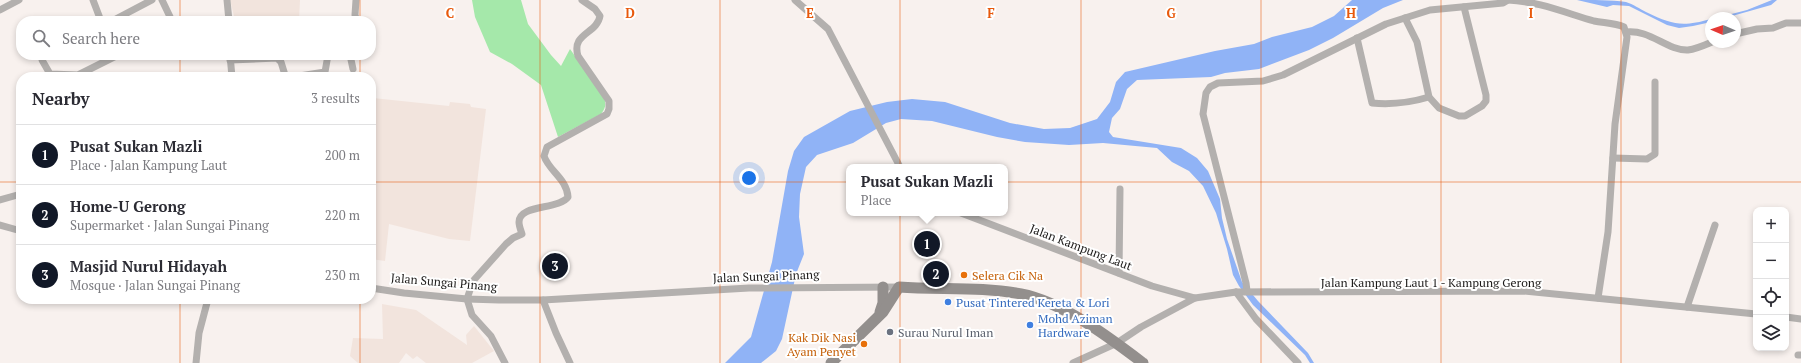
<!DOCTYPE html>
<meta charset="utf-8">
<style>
body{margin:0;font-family:"PT Serif",serif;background:#f2f2f3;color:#2b2b33}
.controls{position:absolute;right:12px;bottom:12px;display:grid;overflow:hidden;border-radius:8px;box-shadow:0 2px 6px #0003}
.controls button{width:36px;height:36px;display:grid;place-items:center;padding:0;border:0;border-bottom:1px solid #e1e1e2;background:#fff;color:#2b2b33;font:20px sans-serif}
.compass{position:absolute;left:1705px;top:12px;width:36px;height:36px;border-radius:50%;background:#fff;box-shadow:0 2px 6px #0003;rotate:272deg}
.you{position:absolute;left:749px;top:178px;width:14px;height:14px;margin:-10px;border:3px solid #fff;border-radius:50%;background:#1a73e8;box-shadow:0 0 0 6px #1a73e833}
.badge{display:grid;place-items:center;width:26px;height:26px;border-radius:50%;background:#111827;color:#fff;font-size:13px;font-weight:700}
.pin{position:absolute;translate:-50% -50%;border:2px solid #fff;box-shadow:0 1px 4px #0006}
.popup{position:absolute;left:846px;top:164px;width:162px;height:52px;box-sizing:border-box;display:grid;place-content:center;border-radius:8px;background:#fff;filter:drop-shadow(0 1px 3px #0005);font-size:13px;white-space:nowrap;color:#7c7c81}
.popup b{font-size:15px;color:#2b2b33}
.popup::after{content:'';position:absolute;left:50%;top:100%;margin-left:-8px;border:8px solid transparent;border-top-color:#fff}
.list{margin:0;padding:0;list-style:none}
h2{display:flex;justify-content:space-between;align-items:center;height:52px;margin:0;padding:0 16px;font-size:17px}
h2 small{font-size:13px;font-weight:400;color:#7c7c81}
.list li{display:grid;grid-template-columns:26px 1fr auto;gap:12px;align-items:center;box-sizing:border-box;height:60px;padding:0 16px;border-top:1px solid #e1e1e2}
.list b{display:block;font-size:15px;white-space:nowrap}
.list p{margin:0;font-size:13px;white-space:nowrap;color:#7c7c81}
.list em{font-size:13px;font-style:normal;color:#7c7c81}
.icon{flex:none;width:22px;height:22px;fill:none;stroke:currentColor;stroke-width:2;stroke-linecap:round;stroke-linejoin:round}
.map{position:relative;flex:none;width:1801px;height:363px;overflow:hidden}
.search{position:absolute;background:#fff;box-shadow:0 2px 6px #0003;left:16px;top:16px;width:360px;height:44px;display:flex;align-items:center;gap:10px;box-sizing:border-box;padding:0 14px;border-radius:16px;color:#7c7c81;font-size:15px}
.panel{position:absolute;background:#fff;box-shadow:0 2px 6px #0003;left:16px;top:72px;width:360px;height:232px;border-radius:16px}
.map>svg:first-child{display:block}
</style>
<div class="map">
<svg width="1801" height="363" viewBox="0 0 1801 363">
<rect width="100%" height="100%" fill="#f8f1ee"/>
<!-- built -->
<g fill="#f2e4dd">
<polygon points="230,0 300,0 299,21 232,21 234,16"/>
<polygon points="373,98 449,106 450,102 470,104 471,107 486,109 470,241 449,239 389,224 385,261 371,259 371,110"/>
<polygon points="382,304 416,310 467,345 466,335 474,326 494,351 472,363 426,363 417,356 413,359 406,353 399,363 358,363 350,356 353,338 383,339"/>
</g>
<!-- green -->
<path fill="#a5e8aa" d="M472 0H521L528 24 551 55 561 66 570 49 604 97C606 104 606 108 601 114L558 137 541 85 512 64 490 52 475 17Z"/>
<!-- water -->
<g fill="#90b3f6">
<polygon points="1352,0 1403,0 1383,8 1333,38 1309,50 1259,69 1225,73 1211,77 1137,80 1127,89 1120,109 1112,118 1109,132 1113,137 1181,148 1197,158 1208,171 1220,199 1222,218 1227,239 1242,282 1258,301 1308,353 1314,363 1310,363 1305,355 1253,305 1239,286 1233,275 1227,249 1216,213 1203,186 1189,171 1172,162 1157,148 1103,143 1069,145 1025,142 997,137 932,121 901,119 886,123 853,143 817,155 806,167 800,194 799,217 804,254 796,274 782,339 776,351 761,363 725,363 751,337 772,262 788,171 794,151 804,137 850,111 887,102 912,99 945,102 1010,123 1044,129 1070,128 1097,119 1110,102 1116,82 1125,72 1215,51 1254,44 1272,37 1312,27 1334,16"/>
<path d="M1577 0C1593 0 1611 0 1626 2 1633 4 1640 9 1646 12 1673 25 1682 27 1711 19V22L1693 26 1679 28 1667 25 1629 6 1613 5 1607 7Z"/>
<polygon points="1772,0 1777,0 1771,5 1725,18 1716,18 1747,10"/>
</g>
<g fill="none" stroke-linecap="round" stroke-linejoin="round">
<!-- street -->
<g stroke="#b3b0ae" stroke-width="7">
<polyline points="93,0 101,21"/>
<polyline points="162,0 172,21"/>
<polyline points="227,0 229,21"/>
<polyline points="356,0 355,15 357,21"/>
<polyline points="795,0 828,29 900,167"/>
<path d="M1508 0C1537 1 1566 13 1594 21 1604 23 1615 23 1624 27L1627 37 1615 124 1608 232 1598 298"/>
<polyline points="0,10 19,0"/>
<polyline points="1405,18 1417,42 1429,97 1439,108 1459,116 1465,116 1482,106 1486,101 1486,95 1464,7"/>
<polyline points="112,21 152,0"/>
<path d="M1626 32C1650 29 1667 51 1688 50 1696 49 1705 45 1712 42"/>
<polyline points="1735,34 1757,29 1773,28 1786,23 1801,23"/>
<path d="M1357 38 1372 103C1393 105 1409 103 1429 97"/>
<polyline points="45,55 42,60 50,74 78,75 118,55"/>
<polyline points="230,55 232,77"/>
<polyline points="350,55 353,69"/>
<polyline points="230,60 277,58 281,62 285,75 293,77 325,72 328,55"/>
<polyline points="1613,158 1647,159 1655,154 1655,82"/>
<polyline points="0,200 21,194"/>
<polyline points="961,213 1152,286 1195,298"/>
<polyline points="0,225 21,231"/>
<polyline points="1119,273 1120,189"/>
<polyline points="371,288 404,293 467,299 499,300 543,300 749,288 899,287"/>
<polyline points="1247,291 1246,283 1203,114 1206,93 1210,87 1218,83 1263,81 1283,75 1386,24 1430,10 1503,3 1508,0"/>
<polyline points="1236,292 1256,319 1298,363"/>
<polyline points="543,300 556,333 570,363"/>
<polyline points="1687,307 1715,225"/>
<polyline points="1786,317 1801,319"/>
<polyline points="1798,355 1801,355"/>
<polyline points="196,363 199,333 208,299"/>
<path d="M505 363 491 336 472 315 467 299 473 281 506 244 513 238 522 234C521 231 519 226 519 222 519 204 559 210 568 197 567 179 549 171 544 156L547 147 607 114 609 109V101L578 56C571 33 597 34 600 16L595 9 582 0"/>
<polyline points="1073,363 1117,343 1141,327 1195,298 1236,292 1524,291 1756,314"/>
</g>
<!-- secondary -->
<g stroke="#938f8d" stroke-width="11">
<polyline points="880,312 883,303 883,287"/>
<path d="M831 363 883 312 899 287C940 290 981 286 1021 294 1063 302 1110 338 1143 363"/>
</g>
</g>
<!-- grid -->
<path fill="none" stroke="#e8590c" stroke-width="1" stroke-opacity="0.55" d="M180 0V21M360 0V21M540 0V363M720 0V363M900 0V363M1081 0V363M1261 0V363M1441 0V363M1621 0V363M180 55V77M360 55V77M0 182H21M371 182H1801M180 299V363M360 299V363"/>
<!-- markers -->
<g fill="#e8710a" stroke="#fff" stroke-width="1.5">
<circle cx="964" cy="275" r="4"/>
<circle cx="864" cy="344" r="4"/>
</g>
<g fill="#3f7fe0" stroke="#fff" stroke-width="1.5">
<circle cx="948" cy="302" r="4"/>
<circle cx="1030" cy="325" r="4"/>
</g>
<circle fill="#6b7280" stroke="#fff" stroke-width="1.5" cx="890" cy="332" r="4"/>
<g text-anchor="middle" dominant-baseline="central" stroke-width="4" stroke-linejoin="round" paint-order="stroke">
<!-- street labels -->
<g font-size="12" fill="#1c1a19" stroke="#fff">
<text transform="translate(1081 247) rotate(21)">Jalan Kampung Laut</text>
<text transform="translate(766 276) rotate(-2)">Jalan Sungai Pinang</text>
<text transform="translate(444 282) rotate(5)">Jalan Sungai Pinang</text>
<text x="1431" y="282">Jalan Kampung Laut 1 - Kampung Gerong</text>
</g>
<!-- food labels -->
<g font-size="12" fill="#c56008" stroke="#fff" text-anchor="start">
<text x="972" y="275">Selera Cik Na</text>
<text x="856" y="337" text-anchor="end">Kak Dik Nasi<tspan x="856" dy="14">Ayam Penyet</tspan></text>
</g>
<!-- shop labels -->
<g font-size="12" fill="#366cbe" stroke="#fff" text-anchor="start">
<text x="956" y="302">Pusat Tintered Kereta &amp; Lori</text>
<text x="1038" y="318">Mohd Aziman<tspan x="1038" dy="14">Hardware</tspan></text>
</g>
<!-- worship labels -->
<g font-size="12" fill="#5b616d" stroke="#fff" text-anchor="start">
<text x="898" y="332">Surau Nurul Iman</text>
</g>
</g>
<g font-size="13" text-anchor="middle" font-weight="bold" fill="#e8590c" stroke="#fff" stroke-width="4" stroke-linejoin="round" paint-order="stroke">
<text x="450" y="18">C</text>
<text x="630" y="18">D</text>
<text x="810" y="18">E</text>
<text x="991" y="18">F</text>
<text x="1171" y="18">G</text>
<text x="1351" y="18">H</text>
<text x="1531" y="18">I</text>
</g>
</svg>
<div class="controls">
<button>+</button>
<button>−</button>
<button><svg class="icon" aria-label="locate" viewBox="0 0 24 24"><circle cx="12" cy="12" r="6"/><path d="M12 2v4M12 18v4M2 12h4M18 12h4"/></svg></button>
<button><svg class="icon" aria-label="layers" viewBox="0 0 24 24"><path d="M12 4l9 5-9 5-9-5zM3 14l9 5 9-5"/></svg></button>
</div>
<svg class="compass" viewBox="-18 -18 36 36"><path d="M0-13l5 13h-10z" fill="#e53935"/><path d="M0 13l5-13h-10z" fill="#7c7c81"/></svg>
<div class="you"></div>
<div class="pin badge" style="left:927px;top:244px">1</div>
<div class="popup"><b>Pusat Sukan Mazli</b>Place</div>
<div class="pin badge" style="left:936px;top:274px">2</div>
<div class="pin badge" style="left:555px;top:266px">3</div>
<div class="search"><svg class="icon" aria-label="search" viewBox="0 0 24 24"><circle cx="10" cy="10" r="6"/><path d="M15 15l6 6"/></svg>Search here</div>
<section class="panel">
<h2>Nearby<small>3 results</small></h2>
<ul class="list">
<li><span class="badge">1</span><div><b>Pusat Sukan Mazli</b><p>Place · Jalan Kampung Laut</p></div><em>200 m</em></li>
<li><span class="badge">2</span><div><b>Home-U Gerong</b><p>Supermarket · Jalan Sungai Pinang</p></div><em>220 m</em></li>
<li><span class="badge">3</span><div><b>Masjid Nurul Hidayah</b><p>Mosque · Jalan Sungai Pinang</p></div><em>230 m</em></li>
</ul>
</section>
</div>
